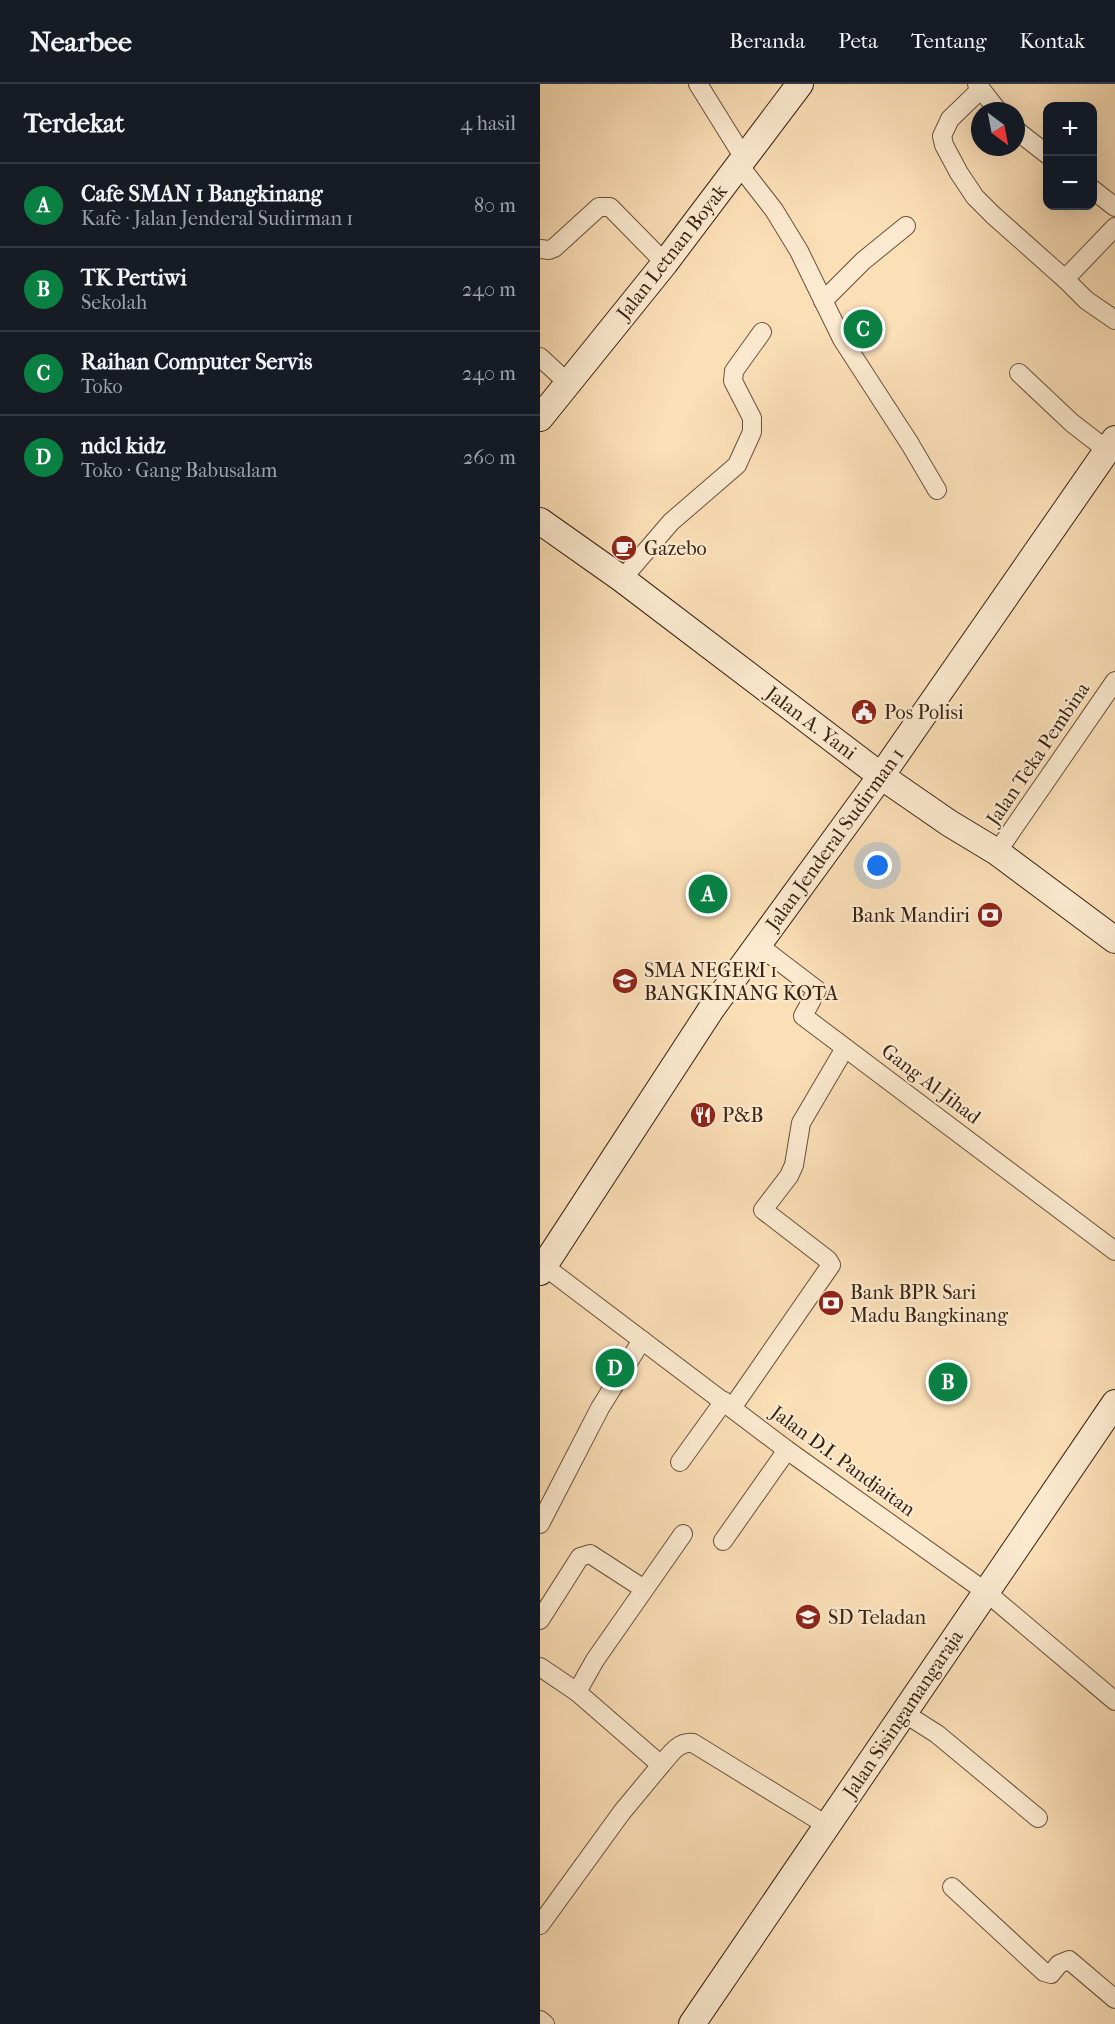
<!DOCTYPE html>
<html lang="id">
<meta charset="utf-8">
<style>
body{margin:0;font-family:"IM FELL French Canon",serif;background:#20242c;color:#f1f3f6}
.controls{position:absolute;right:18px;top:18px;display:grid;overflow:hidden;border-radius:12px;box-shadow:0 6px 24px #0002}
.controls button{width:54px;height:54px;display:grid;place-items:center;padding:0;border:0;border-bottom:2px solid #363941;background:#171b24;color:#f1f3f6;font:30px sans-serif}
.compass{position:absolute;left:431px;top:18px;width:54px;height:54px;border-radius:50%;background:#171b24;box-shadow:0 6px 24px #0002;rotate:148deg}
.you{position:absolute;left:338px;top:782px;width:21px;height:21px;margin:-15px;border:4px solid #fff;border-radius:50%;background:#1a73e8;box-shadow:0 0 0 9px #1a73e833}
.badge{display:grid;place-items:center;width:39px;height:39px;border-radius:50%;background:#0b8043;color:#fff;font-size:20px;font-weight:700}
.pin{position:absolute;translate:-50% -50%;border:3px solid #fff;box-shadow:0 2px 6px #0006}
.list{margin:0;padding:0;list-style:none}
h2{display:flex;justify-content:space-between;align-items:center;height:78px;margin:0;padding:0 24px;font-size:26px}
h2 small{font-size:20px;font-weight:400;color:#9ea1a6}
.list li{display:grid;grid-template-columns:39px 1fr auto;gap:18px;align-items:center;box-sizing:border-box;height:84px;padding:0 24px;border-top:2px solid #363941}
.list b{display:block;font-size:22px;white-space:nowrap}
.list p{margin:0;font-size:20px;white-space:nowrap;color:#9ea1a6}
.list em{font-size:20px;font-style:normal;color:#9ea1a6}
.map{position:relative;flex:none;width:575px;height:1940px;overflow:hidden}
header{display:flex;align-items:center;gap:36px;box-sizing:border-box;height:84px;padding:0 30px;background:#171b24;border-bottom:2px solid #363941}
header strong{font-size:28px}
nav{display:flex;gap:33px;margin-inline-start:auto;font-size:21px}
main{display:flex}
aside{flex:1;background:#171b24}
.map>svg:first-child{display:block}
</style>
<header>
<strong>Nearbee</strong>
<nav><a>Beranda</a><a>Peta</a><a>Tentang</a><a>Kontak</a></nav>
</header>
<main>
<aside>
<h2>Terdekat<small>4 hasil</small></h2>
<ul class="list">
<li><span class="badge">A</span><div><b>Cafe SMAN 1 Bangkinang</b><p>Kafe · Jalan Jenderal Sudirman 1</p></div><em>80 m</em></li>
<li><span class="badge">B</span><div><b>TK Pertiwi</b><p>Sekolah</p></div><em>240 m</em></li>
<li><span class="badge">C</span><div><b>Raihan Computer Servis</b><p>Toko</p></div><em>240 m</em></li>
<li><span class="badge">D</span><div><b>ndcl kidz</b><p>Toko · Gang Babusalam</p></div><em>260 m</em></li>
</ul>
</aside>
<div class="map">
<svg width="575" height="1940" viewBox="0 0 575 1940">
<rect width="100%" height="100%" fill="#fbdfb7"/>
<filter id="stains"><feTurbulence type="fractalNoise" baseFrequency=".00333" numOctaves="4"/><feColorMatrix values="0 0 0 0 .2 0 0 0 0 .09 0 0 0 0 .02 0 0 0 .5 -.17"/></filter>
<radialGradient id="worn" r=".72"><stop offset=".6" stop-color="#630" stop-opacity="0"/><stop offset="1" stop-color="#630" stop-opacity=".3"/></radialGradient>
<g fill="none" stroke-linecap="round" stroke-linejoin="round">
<!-- street casing -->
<g stroke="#69513b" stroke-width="20">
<g id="street">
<polyline points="158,0 204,74"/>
<polyline points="437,0 458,27"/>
<polyline points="441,5 410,35 402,52 404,61 419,89 435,113 453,131 525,195"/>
<polyline points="476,46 508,71"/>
<polyline points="199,81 234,126 259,167 302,255 370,360 397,406"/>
<polyline points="552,105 575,123"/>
<polyline points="575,143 525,195 546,216 575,236"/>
<polyline points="0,165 9,166 14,164 59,123 70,123 125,179"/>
<polyline points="283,217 323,177 366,142"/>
<polyline points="0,273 28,299"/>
<polyline points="479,289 532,339 567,366"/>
<polyline points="82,495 131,438 197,381 212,348 212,334 193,297 194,287 222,248"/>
<polyline points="457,768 575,597"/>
<polyline points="218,861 277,906 263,932 575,1167"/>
<polyline points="0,1179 247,1366 446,1508 575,1617"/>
<polyline points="192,1324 291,1181 288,1176 223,1126 249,1092 254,1081 261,1039 305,964"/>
<polyline points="140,1378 184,1317"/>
<polyline points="0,1440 60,1324 102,1256"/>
<polyline points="183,1457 247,1366"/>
<polyline points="0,1536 40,1473 50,1470 104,1505"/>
<path d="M0 1583 37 1608 121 1681C130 1671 138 1657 153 1659L288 1742"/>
<polyline points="37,1608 55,1576 143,1450"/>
<polyline points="364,1629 397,1650 498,1734"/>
<polyline points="412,1803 504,1888 511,1890 519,1880 529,1876 575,1915"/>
<polyline points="0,1841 82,1728 121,1681"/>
<polyline points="0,1936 5,1940"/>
</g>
</g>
<!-- secondary casing -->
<g stroke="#382212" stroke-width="28">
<g id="secondary">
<polyline points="0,334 125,179 260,0"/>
<polyline points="0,437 82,495 341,692 409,739 457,768 575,856"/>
<polyline points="0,1188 172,924 341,692 575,355"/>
<polyline points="152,1940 575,1319"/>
</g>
</g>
<!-- street -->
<use href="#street" stroke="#fcead0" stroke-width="18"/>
<!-- secondary -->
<use href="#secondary" stroke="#fcead0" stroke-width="26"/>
</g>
<!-- icons -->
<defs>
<g id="cafe-disc" transform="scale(1.35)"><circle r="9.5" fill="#8f2418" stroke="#fcead0"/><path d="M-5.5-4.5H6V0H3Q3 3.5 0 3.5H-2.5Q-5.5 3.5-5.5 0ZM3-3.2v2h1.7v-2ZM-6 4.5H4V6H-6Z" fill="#fff"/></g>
<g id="civic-disc" transform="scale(1.35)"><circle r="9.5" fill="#8f2418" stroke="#fcead0"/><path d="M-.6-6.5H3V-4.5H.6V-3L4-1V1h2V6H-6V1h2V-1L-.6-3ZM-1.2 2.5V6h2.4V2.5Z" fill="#fff"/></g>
<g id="bank-disc" transform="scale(1.35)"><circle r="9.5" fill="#8f2418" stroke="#fcead0"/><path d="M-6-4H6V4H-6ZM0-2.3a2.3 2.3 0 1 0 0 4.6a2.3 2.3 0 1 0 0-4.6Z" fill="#fff"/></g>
<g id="school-disc" transform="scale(1.35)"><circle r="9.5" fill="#8f2418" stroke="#fcead0"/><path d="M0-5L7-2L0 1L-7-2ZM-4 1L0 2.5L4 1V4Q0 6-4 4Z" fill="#fff"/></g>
<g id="restaurant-disc" transform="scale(1.35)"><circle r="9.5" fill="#8f2418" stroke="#fcead0"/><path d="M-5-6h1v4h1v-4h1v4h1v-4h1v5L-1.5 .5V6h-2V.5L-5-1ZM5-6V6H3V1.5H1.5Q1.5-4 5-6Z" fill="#fff"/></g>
</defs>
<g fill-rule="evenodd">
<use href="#cafe-disc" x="84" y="464"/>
<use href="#civic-disc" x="324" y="628"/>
<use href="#bank-disc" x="450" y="831"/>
<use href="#school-disc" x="85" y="897"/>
<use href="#restaurant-disc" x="163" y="1031"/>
<use href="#bank-disc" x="291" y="1219"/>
<use href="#school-disc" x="268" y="1533"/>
</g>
<g text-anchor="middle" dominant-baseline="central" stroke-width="4.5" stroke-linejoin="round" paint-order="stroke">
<!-- street labels -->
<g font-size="20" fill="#382212" stroke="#fcead0">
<text transform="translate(132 168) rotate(-52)">Jalan Letnan Boyak</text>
<text transform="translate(271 639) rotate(37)">Jalan A. Yani</text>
<text transform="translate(498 670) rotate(-56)">Jalan Teka Pembina</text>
<text transform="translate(295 755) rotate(-54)">Jalan Jenderal Sudirman 1</text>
<text transform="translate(391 1000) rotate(37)">Gang Al-Jihad</text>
<text transform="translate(303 1377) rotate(36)">Jalan D.I. Pandjaitan</text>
<text transform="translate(363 1630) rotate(-56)">Jalan Sisingamangaraja</text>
</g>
<!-- poi labels -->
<g font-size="20" fill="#382212" stroke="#fcead0" text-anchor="start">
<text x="104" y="464">Gazebo</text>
<text x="344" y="628">Pos Polisi</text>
<text x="430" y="831" text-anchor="end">Bank Mandiri</text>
<text x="104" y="886">SMA NEGERI 1<tspan x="104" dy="23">BANGKINANG KOTA</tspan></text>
<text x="182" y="1031">P&amp;B</text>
<text x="310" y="1208">Bank BPR Sari<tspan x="310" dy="23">Madu Bangkinang</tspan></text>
<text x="288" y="1533">SD Teladan</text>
</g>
</g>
<rect width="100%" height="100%" filter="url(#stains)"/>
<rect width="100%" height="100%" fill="url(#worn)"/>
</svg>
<div class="controls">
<button>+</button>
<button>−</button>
</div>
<svg class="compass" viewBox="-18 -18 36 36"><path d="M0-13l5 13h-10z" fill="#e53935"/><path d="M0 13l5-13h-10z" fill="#9ea1a6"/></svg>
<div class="you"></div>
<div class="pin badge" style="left:168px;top:810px">A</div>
<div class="pin badge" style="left:408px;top:1298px">B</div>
<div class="pin badge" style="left:323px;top:245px">C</div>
<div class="pin badge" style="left:75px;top:1284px">D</div>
</div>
</main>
